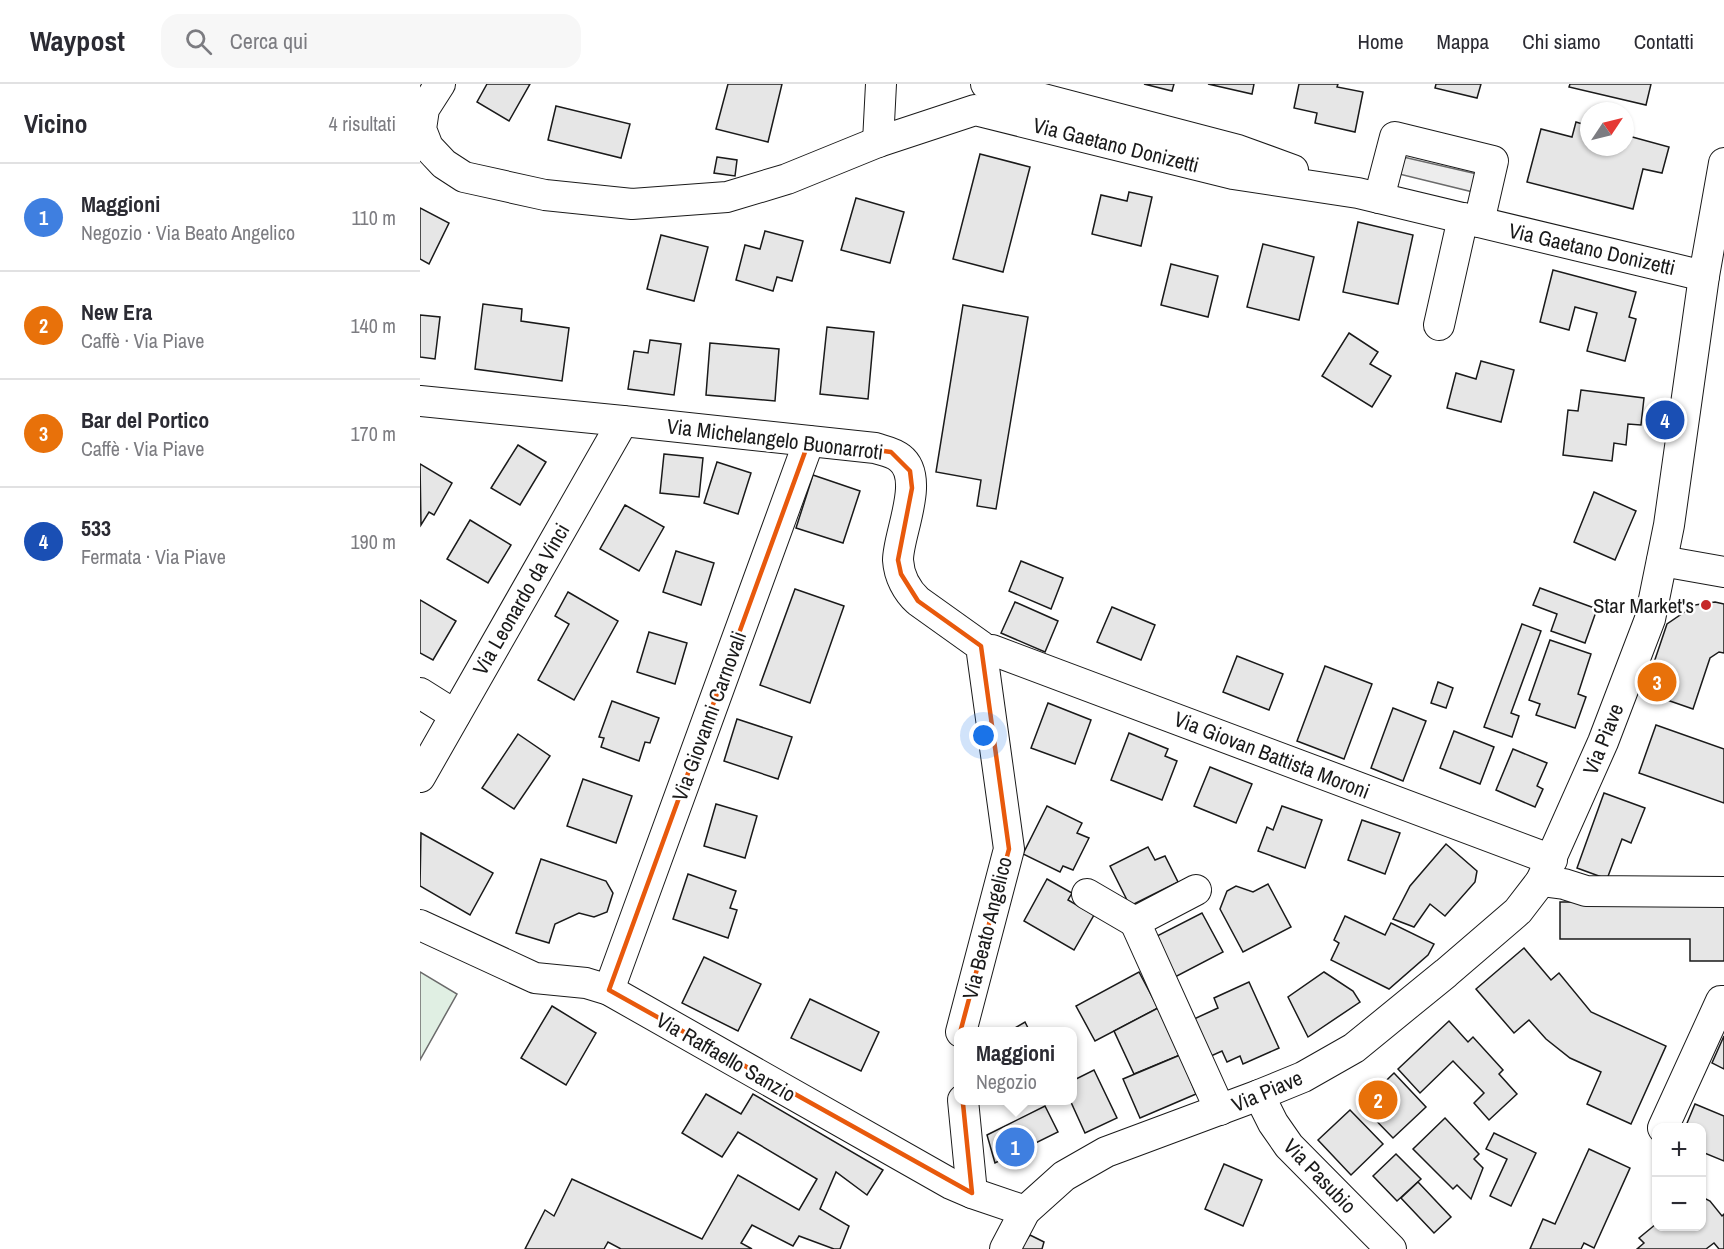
<!DOCTYPE html>
<html lang="it">
<meta charset="utf-8">
<style>
body{margin:0;font-family:"Archivo Narrow",sans-serif;background:#f7f7f7;color:#2b2b33}
.controls{position:absolute;right:18px;bottom:18px;display:grid;overflow:hidden;border-radius:12px;box-shadow:0 2px 4px #0004}
.controls button{width:54px;height:54px;display:grid;place-items:center;padding:0;border:0;border-bottom:2px solid #e1e1e2;background:#fff;color:#2b2b33;font:30px sans-serif}
.compass{position:absolute;left:1160px;top:18px;width:54px;height:54px;border-radius:50%;background:#fff;box-shadow:0 2px 4px #0004;rotate:55deg}
.you{position:absolute;left:564px;top:652px;width:21px;height:21px;margin:-15px;border:4px solid #fff;border-radius:50%;background:#1a73e8;box-shadow:0 0 0 9px #1a73e833}
.badge{display:grid;place-items:center;width:39px;height:39px;border-radius:50%;background:#7c3aed;color:#fff;font-size:20px;font-weight:700}
.pin{position:absolute;translate:-50% -50%;border:3px solid #fff;box-shadow:0 2px 6px #0006}
.popup{position:absolute;left:534px;top:943px;width:123px;height:78px;box-sizing:border-box;display:grid;place-content:center;border-radius:12px;background:#fff;filter:drop-shadow(0 2px 4px #0005);font-size:20px;white-space:nowrap;color:#7c7c81}
.popup b{font-size:22px;color:#2b2b33}
.popup::after{content:'';position:absolute;left:50%;top:100%;margin-left:-12px;border:12px solid transparent;border-top-color:#fff}
.list{margin:0;padding:0;list-style:none}
h2{display:flex;justify-content:space-between;align-items:center;height:78px;margin:0;padding:0 24px;font-size:26px}
h2 small{font-size:20px;font-weight:400;color:#7c7c81}
.list li{display:grid;grid-template-columns:39px 1fr auto;gap:18px;align-items:center;box-sizing:border-box;height:108px;padding:0 24px;border-top:2px solid #e1e1e2}
.list b{display:block;font-size:22px;white-space:nowrap}
.list p{margin:0;font-size:20px;white-space:nowrap;color:#7c7c81}
.list em{font-size:20px;font-style:normal;color:#7c7c81}
.icon{flex:none;width:33px;height:33px;fill:none;stroke:currentColor;stroke-width:2;stroke-linecap:round;stroke-linejoin:round}
.map{position:relative;flex:none;width:1304px;height:1165px;overflow:hidden}
header{display:flex;align-items:center;gap:36px;box-sizing:border-box;height:84px;padding:0 30px;background:#fff;border-bottom:2px solid #e1e1e2}
header strong{font-size:28px}
nav{display:flex;gap:33px;margin-inline-start:auto;font-size:21px}
.search{width:420px;height:54px;background:#f7f7f7;display:flex;align-items:center;gap:15px;box-sizing:border-box;padding:0 21px;border-radius:18px;color:#7c7c81;font-size:22px}
main{display:flex}
aside{flex:1;background:#fff}
.map>svg:first-child{display:block}
</style>
<header>
<strong>Waypost</strong>
<div class="search"><svg class="icon" aria-label="search" viewBox="0 0 24 24"><circle cx="10" cy="10" r="6"/><path d="M15 15l6 6"/></svg>Cerca qui</div>
<nav><a>Home</a><a>Mappa</a><a>Chi siamo</a><a>Contatti</a></nav>
</header>
<main>
<aside>
<h2>Vicino<small>4 risultati</small></h2>
<ul class="list">
<li><span class="badge" style="background:#3f7fe0">1</span><div><b>Maggioni</b><p>Negozio · Via Beato Angelico</p></div><em>110 m</em></li>
<li><span class="badge" style="background:#e8710a">2</span><div><b>New Era</b><p>Caffè · Via Piave</p></div><em>140 m</em></li>
<li><span class="badge" style="background:#e8710a">3</span><div><b>Bar del Portico</b><p>Caffè · Via Piave</p></div><em>170 m</em></li>
<li><span class="badge" style="background:#1a4fb4">4</span><div><b>533</b><p>Fermata · Via Piave</p></div><em>190 m</em></li>
</ul>
</aside>
<div class="map">
<svg width="1304" height="1165" viewBox="0 0 1304 1165">
<rect width="100%" height="100%" fill="#fff"/>
<!-- green -->
<polygon fill="#e0efe3" stroke="#6a6a6a" stroke-width="1.5" points="0,888 37,910 0,976"/>
<!-- parking -->
<polygon fill="#ededed" stroke="#6a6a6a" stroke-width="1.5" points="979,72 1057,90 1053,108 975,89"/>
<!-- building -->
<g fill="#e6e6e6" stroke="#1a1a1a" stroke-width="1.5">
<polygon points="67,0 110,0 89,37 57,18"/>
<polygon points="308,0 362,0 348,58 296,45"/>
<polygon points="724,0 754,0 752,7"/>
<polygon points="788,0 834,0 832,10"/>
<polygon points="879,0 918,0 917,3 943,8 935,48 895,39 897,29 874,24"/>
<polygon points="1016,0 1061,0 1057,14 1015,4"/>
<polygon points="1150,0 1231,0 1226,21 1149,3"/>
<polygon points="136,22 210,40 201,74 128,56"/>
<polygon points="1156,38 1169,42 1169,63 1205,63 1205,51 1249,63 1242,89 1223,85 1213,125 1107,98 1121,45 1152,53"/>
<polygon points="560,70 610,83 583,188 533,175"/>
<polygon points="297,73 317,76 315,92 294,89"/>
<polygon points="709,108 732,113 721,162 672,150 681,111 707,117"/>
<polygon points="436,114 484,128 470,179 421,166"/>
<polygon points="0,124 29,139 9,180 0,175"/>
<polygon points="938,138 993,151 978,220 923,208"/>
<polygon points="345,147 383,157 372,197 357,193 353,207 316,196 325,161 340,165"/>
<polygon points="241,151 288,163 274,217 227,205"/>
<polygon points="843,160 894,173 879,236 827,223"/>
<polygon points="751,180 798,192 788,233 741,221"/>
<polygon points="1133,186 1216,208 1209,233 1216,235 1205,277 1167,267 1177,229 1155,223 1149,246 1120,238"/>
<polygon points="63,220 102,225 101,237 149,244 142,297 55,285"/>
<polygon points="543,221 608,233 576,425 557,422 561,396 516,388"/>
<polygon points="0,231 20,233 15,275 0,273"/>
<polygon points="407,243 454,248 448,315 400,310"/>
<polygon points="929,249 958,268 950,280 971,292 952,323 902,292"/>
<polygon points="230,256 261,260 254,311 208,305 214,267 228,269"/>
<polygon points="290,259 359,265 355,317 286,311"/>
<polygon points="1061,277 1094,286 1081,338 1027,324 1036,289 1056,295"/>
<polygon points="1161,306 1224,314 1221,341 1208,340 1206,361 1194,359 1192,377 1143,371 1148,326 1158,327"/>
<polygon points="98,361 126,378 100,421 71,404"/>
<polygon points="244,370 283,374 279,413 240,409"/>
<polygon points="297,378 331,389 318,430 284,419"/>
<polygon points="0,380 32,399 14,431 9,428 1,441"/>
<polygon points="393,391 440,407 423,459 376,444"/>
<polygon points="1174,408 1216,427 1195,476 1154,458"/>
<polygon points="205,421 244,443 219,487 180,465"/>
<polygon points="50,436 91,461 68,499 27,475"/>
<polygon points="256,467 294,479 281,521 243,508"/>
<polygon points="601,477 643,494 631,525 589,507"/>
<polygon points="1120,504 1177,525 1165,559 1131,547 1137,530 1113,521"/>
<polygon points="375,505 424,522 390,619 340,601"/>
<polygon points="148,508 198,537 154,616 118,596 149,540 135,532"/>
<polygon points="0,516 36,537 13,576 0,569"/>
<polygon points="595,518 638,537 625,568 581,549"/>
<polygon points="1295,518 1304,520 1304,569 1299,568 1290,574 1273,625 1224,608 1247,540 1275,521"/>
<polygon points="692,523 735,541 721,576 677,558"/>
<polygon points="1102,540 1121,547 1091,629 1099,632 1092,653 1064,643"/>
<polygon points="229,548 267,559 255,600 217,588"/>
<polygon points="1130,556 1171,570 1158,610 1166,613 1155,644 1116,631 1120,620 1109,616"/>
<polygon points="817,572 863,590 849,626 803,608"/>
<polygon points="905,582 952,600 924,675 877,657"/>
<polygon points="1018,598 1033,604 1026,624 1011,619"/>
<polygon points="192,617 239,634 230,659 225,658 219,677 181,663 184,654 179,653"/>
<polygon points="628,619 671,636 655,680 611,664"/>
<polygon points="973,624 1006,637 983,697 951,684"/>
<polygon points="317,635 372,653 358,695 304,677"/>
<polygon points="1236,641 1304,665 1304,719 1219,689"/>
<polygon points="1034,647 1074,663 1060,700 1020,684"/>
<polygon points="709,649 748,665 745,672 757,677 742,716 691,696"/>
<polygon points="98,650 130,672 94,725 62,704"/>
<polygon points="1093,665 1127,679 1117,702 1123,705 1115,723 1076,706"/>
<polygon points="790,683 832,700 816,739 774,722"/>
<polygon points="163,695 212,712 196,759 147,742"/>
<polygon points="1184,709 1225,724 1211,759 1202,755 1187,795 1157,784"/>
<polygon points="296,720 337,732 325,774 284,762"/>
<polygon points="627,722 662,739 657,749 669,754 653,786 643,782 640,788 603,770"/>
<polygon points="862,722 902,736 885,784 838,767 847,743 853,746"/>
<polygon points="942,736 980,749 965,790 928,776"/>
<polygon points="1,749 73,789 50,831 0,802"/>
<polygon points="1026,760 1057,787 1055,798 1025,832 1010,820 994,843 973,835 990,802"/>
<polygon points="728,763 735,776 745,772 758,798 710,822 690,782"/>
<polygon points="121,775 186,797 193,809 187,828 174,833 159,829 135,840 129,859 96,849"/>
<polygon points="268,790 316,807 310,824 317,826 308,854 253,835"/>
<polygon points="627,795 652,809 648,816 674,831 654,866 604,837"/>
<polygon points="848,800 871,843 823,868 800,825 807,807 816,802 833,808"/>
<polygon points="1140,818 1304,818 1304,877 1270,877 1270,855 1140,855"/>
<polygon points="782,829 803,868 755,893 735,853"/>
<polygon points="925,832 965,851 971,839 1014,860 1008,871 969,905 911,876 919,859 914,856"/>
<polygon points="1104,864 1131,896 1139,889 1171,928 1246,962 1211,1040 1167,1020 1181,988 1150,974 1126,955 1109,936 1094,949 1056,905"/>
<polygon points="284,873 341,900 318,947 262,919"/>
<polygon points="719,888 738,924 675,957 656,922"/>
<polygon points="904,888 933,907 940,918 888,953 868,913"/>
<polygon points="829,898 859,964 823,980 820,972 807,978 802,967 791,972 774,935 798,924 794,914"/>
<polygon points="390,915 459,948 441,987 371,954"/>
<polygon points="132,922 176,949 146,1001 101,974"/>
<polygon points="738,924 760,971 714,990 694,947"/>
<polygon points="1029,937 1048,958 1053,953 1083,986 1079,990 1097,1010 1069,1036 1054,1019 1064,1009 1033,977 1000,1009 978,985"/>
<polygon points="605,938 610,948 588,948"/>
<polygon points="1304,952 1304,985 1292,979"/>
<polygon points="760,971 776,1010 720,1034 703,995"/>
<polygon points="674,986 697,1034 665,1049 650,1016 652,1016 652,997"/>
<polygon points="974,989 1006,1023 973,1054 941,1021"/>
<polygon points="286,1010 321,1030 333,1010 463,1086 447,1111 416,1088 400,1125 429,1142 420,1165 414,1165 379,1152 373,1162 332,1141 321,1159 332,1165 201,1165 188,1158 184,1165 105,1165 125,1126 134,1132 152,1095 282,1155 318,1091 379,1126 397,1095 318,1048 302,1073 262,1049"/>
<polygon points="1275,1020 1304,1032 1304,1077 1282,1068 1282,1044 1265,1044"/>
<polygon points="625,1022 638,1048 575,1079 567,1051"/>
<polygon points="930,1026 963,1060 931,1091 898,1056"/>
<polygon points="1025,1034 1059,1070 1054,1075 1063,1084 1051,1115 1037,1101 1033,1105 993,1065"/>
<polygon points="1074,1049 1116,1069 1091,1122 1070,1112 1087,1075 1066,1065"/>
<polygon points="1169,1065 1210,1084 1174,1164 1164,1159 1161,1165 1110,1165 1123,1135 1135,1140"/>
<polygon points="976,1070 1001,1095 977,1117 953,1092"/>
<polygon points="804,1080 842,1096 823,1142 785,1125"/>
<polygon points="998,1098 1031,1133 1014,1149 981,1114"/>
<polygon points="1282,1113 1290,1117 1302,1132 1304,1130 1304,1165 1299,1165 1294,1159 1286,1165 1217,1165 1224,1159 1219,1154 1236,1140 1236,1142 1282,1142"/>
<polygon points="610,1151 624,1158 622,1165 600,1165"/>
</g>
<g fill="none" stroke-linecap="round" stroke-linejoin="round">
<!-- minor casing -->
<g stroke="#1a1a1a" stroke-width="32">
<g id="minor">
<polyline points="20,0 4,25 1,45 8,63 24,80 44,93 125,111 212,120 307,113 367,95 458,58 555,26 813,90 938,109 1284,192"/>
<polyline points="566,0 818,66 873,86"/>
<polyline points="458,58 461,0"/>
<polyline points="959,114 975,53 1073,77 1059,138"/>
<polyline points="1019,241 1043,134"/>
<path d="M0 317 203 337 455 364C464 367 473 368 480 374 506 394 478 450 478 476 479 492 487 507 498 517L561 562 589 765 541 948"/>
<polyline points="1242,477 1304,488"/>
<polyline points="572,566 1132,776"/>
<polyline points="0,609 35,631"/>
<polyline points="0,693 203,337"/>
<polyline points="1121,797 1144,800 1166,807 1304,808"/>
<polyline points="667,810 715,838 776,806"/>
<polyline points="715,838 800,1026"/>
<polyline points="0,841 115,894 166,899 189,906 531,1100 552,1109 605,1127"/>
<polyline points="189,906 389,357"/>
<polyline points="839,1011 853,1039 869,1062 971,1165"/>
<polyline points="543,1016 552,1109"/>
<polyline points="1243,1044 1301,917 1304,917"/>
<polyline points="585,1165 605,1127 644,1092 686,1068 839,1011 883,993 934,964 1026,889 1098,827 1121,797 1183,658 1230,535 1249,441 1284,192 1304,79"/>
</g>
</g>
<!-- minor -->
<use href="#minor" stroke="#fff" stroke-width="30"/>
</g>
<!-- marked area -->
<path fill="none" stroke="#e8590c" stroke-width="4.5" stroke-linejoin="round" d="M389 357 471 368 490 387 492 404 478 476 481 490 498 517 561 562 589 765 537 960 552 1109 189 906Z"/>
<!-- markers -->
<circle fill="#c62828" stroke="#fff" stroke-width="2" cx="1286" cy="521" r="6"/>
<g text-anchor="middle" dominant-baseline="central" stroke-width="4.5" stroke-linejoin="round" paint-order="stroke">
<!-- street labels -->
<g font-size="21" fill="#1a1a1a" stroke="#fff">
<text transform="translate(696 61) rotate(14)">Via Gaetano Donizetti</text>
<text transform="translate(1172 165) rotate(13)">Via Gaetano Donizetti</text>
<text transform="translate(355 355) rotate(7)">Via Michelangelo Buonarroti</text>
<text transform="translate(101 515) rotate(-60)">Via Leonardo da Vinci</text>
<text transform="translate(289 632) rotate(-70)">Via Giovanni Carnovali</text>
<text transform="translate(1183 655) rotate(-68)">Via Piave</text>
<text transform="translate(852 671) rotate(21)">Via Giovan Battista Moroni</text>
<text transform="translate(567 844) rotate(-76)">Via Beato Angelico</text>
<text transform="translate(306 973) rotate(30)">Via Raffaello Sanzio</text>
<text transform="translate(847 1007) rotate(-23)">Via Piave</text>
<text transform="translate(900 1092) rotate(46)">Via Pasubio</text>
</g>
<!-- poi labels -->
<g font-size="21" fill="#1a1a1a" stroke="#fff" text-anchor="end">
<text x="1274" y="521">Star Market's</text>
</g>
</g>
</svg>
<div class="controls">
<button>+</button>
<button>−</button>
</div>
<svg class="compass" viewBox="-18 -18 36 36"><path d="M0-13l5 13h-10z" fill="#e53935"/><path d="M0 13l5-13h-10z" fill="#7c7c81"/></svg>
<div class="you"></div>
<div class="pin badge" style="left:595px;top:1063px;background:#3f7fe0">1</div>
<div class="popup"><b>Maggioni</b>Negozio</div>
<div class="pin badge" style="left:958px;top:1016px;background:#e8710a">2</div>
<div class="pin badge" style="left:1237px;top:598px;background:#e8710a">3</div>
<div class="pin badge" style="left:1245px;top:336px;background:#1a4fb4">4</div>
</div>
</main>
